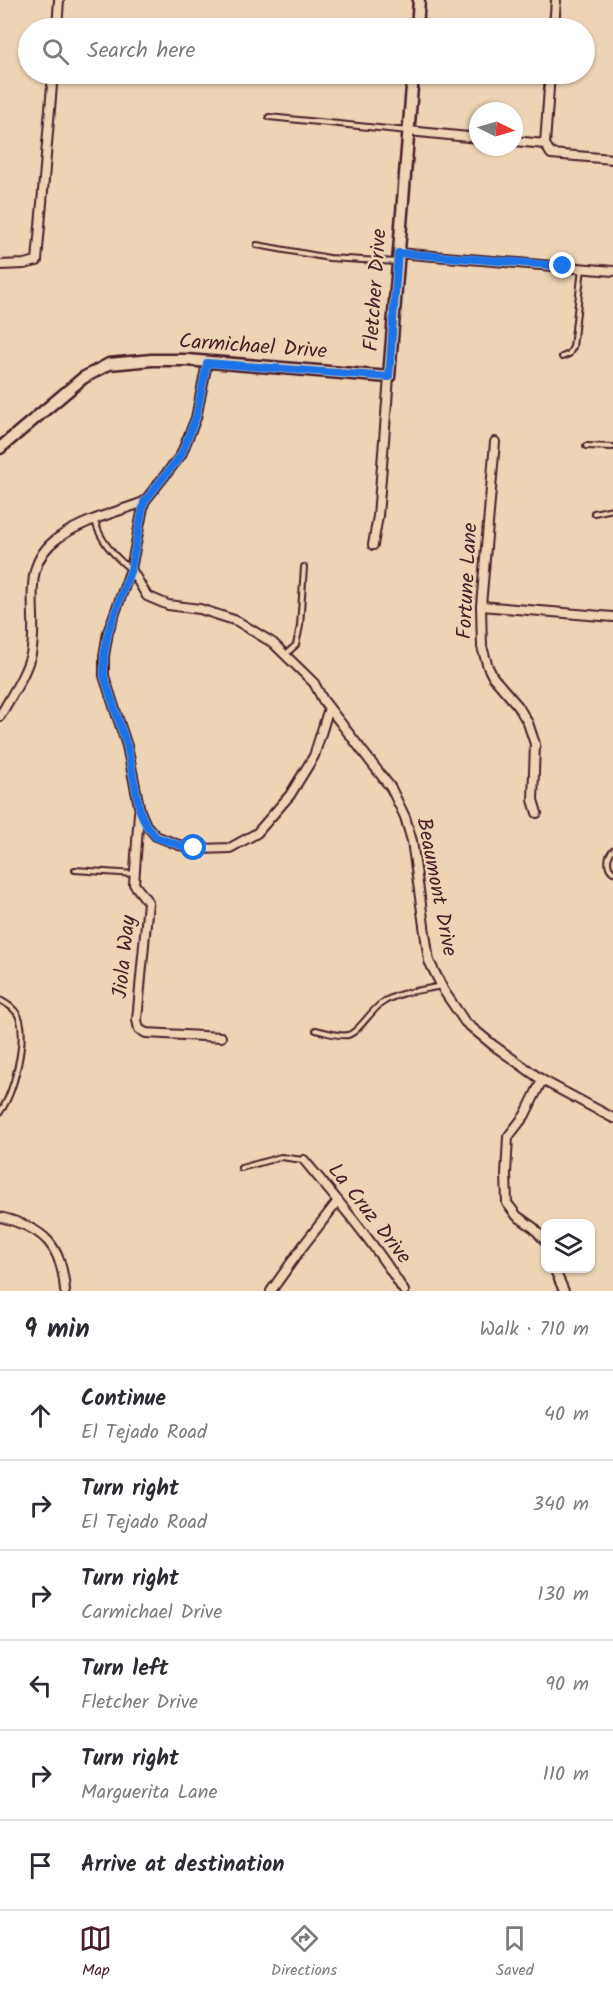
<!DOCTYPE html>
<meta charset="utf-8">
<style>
body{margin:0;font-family:Kalam,sans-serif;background:#f7f7f7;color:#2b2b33}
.controls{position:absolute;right:18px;bottom:18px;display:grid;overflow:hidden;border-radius:12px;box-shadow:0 2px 4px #0004}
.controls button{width:54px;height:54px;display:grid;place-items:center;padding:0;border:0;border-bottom:2px solid #e1e1e2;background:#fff;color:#2b2b33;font:30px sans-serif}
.compass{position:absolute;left:469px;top:102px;width:54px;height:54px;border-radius:50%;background:#fff;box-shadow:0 2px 4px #0004;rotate:95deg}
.stop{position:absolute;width:18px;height:18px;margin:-14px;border:4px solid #1a73e8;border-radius:50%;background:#fff}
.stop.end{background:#1a73e8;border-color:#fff;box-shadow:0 2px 6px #0008}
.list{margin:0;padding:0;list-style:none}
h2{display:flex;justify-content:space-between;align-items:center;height:78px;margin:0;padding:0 24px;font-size:26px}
h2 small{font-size:20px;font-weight:400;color:#7c7c81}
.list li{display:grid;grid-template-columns:39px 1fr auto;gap:18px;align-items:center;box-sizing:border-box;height:90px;padding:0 24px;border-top:2px solid #e1e1e2}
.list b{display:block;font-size:22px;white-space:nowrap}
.list p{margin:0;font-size:20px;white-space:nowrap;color:#7c7c81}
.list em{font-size:20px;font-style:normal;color:#7c7c81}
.icon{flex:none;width:33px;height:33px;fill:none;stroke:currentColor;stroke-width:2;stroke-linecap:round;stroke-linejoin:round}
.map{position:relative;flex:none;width:613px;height:1291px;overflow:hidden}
.search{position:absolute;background:#fff;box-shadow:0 2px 4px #0004;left:18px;right:18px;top:18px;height:66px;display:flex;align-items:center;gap:15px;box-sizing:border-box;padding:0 21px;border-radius:33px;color:#7c7c81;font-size:22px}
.sheet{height:618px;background:#fff}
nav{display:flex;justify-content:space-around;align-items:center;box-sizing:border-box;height:84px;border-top:2px solid #e1e1e2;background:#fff;font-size:16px;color:#7c7c81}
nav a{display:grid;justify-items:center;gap:3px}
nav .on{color:#4a1f2b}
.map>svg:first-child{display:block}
</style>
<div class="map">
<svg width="613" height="1291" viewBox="0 0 613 1291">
<rect width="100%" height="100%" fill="#ecd4b4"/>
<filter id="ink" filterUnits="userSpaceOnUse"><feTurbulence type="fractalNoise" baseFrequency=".0167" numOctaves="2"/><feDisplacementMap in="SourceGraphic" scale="12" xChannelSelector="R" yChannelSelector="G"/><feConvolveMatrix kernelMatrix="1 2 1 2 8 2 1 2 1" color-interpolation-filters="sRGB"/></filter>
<g filter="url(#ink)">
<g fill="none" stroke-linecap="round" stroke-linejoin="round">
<!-- lane casing -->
<g stroke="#4a1f2b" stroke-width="8">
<g id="lane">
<polyline points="269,117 408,131"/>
<polyline points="257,245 329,258 397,262"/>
<polyline points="562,357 569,354 573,347 582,268"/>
<polyline points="586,446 613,447"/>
<polyline points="594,513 613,509"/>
<path d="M95 521C100 540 114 556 130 569"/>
<polyline points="286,654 296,645 300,626 304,567"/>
<path d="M613 850C607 856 606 867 613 872"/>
<polyline points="75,870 135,874"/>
<path d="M0 1000C9 1005 17 1010 20 1020 26 1043 14 1093 0 1112"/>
<path d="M316 1030C325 1032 339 1037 348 1035 358 1033 371 1010 382 1003 400 991 420 991 441 986"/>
<polyline points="241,1168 281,1157 303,1160"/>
</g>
</g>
<!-- street casing -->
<g stroke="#4a1f2b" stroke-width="12">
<g id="street">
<polyline points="57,28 59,0"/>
<polyline points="554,28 556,0"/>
<polyline points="409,131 478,138"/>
<polyline points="514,141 545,144 551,154 613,159"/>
<polyline points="545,144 550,74"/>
<polyline points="398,253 613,271"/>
<polyline points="0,265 24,264 37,261 53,74"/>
<polyline points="207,363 196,418 181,455 144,502 131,569 108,632 104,656 104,676 127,746 140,811 146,825 156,836 179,845 200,849 230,848 257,833 290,795 314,756 329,708"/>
<polyline points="495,442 481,606 482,647 488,667 493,677 518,706 528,723 535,744 533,800 537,813"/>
<polyline points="373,545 378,516 389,377"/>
<polyline points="131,569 147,596 168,605 200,609 237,621 273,643 314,683 323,700 391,788 405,817 412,841 429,961 444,991 465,1022 493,1045 542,1080 613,1118"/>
<polyline points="481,606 613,617"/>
<path d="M0 716C11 696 25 676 31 654 40 613 17 567 58 538 81 521 117 512 144 502"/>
<polyline points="139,813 134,884 148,902 137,1020 139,1029 146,1033 221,1037"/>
<polyline points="542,1080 525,1115 508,1137 506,1174 507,1203 517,1216 534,1228 546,1242"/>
<path d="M304 1160C339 1202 375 1244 404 1291"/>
<path d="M0 1217C44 1228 62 1245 65 1291"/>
<polyline points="554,1268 564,1291"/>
<polyline points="271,1291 303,1246 338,1201"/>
</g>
</g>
<!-- secondary casing -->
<g stroke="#4a1f2b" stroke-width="15">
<g id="secondary">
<polyline points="417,28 419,0"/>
<polyline points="0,448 83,378 109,364 152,360 187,360 389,377 413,74"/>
</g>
</g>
<!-- lane -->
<use href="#lane" stroke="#ecd4b4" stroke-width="4"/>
<!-- street -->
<use href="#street" stroke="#ecd4b4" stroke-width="8"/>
<!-- secondary -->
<use href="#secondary" stroke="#ecd4b4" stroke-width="10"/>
</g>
</g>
<g fill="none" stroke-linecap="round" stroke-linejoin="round" filter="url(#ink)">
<!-- route -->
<polyline stroke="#1a73e8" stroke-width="8" points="194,848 179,845 156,837 146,825 140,811 127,746 104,676 104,656 108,632 131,569 144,502 181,455 196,417 207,363 389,377 398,253 563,266"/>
</g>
<g text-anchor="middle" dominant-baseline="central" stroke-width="4.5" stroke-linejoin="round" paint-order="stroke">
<!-- street labels -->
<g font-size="21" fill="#4a1f2b" stroke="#ecd4b4">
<text transform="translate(376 290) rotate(-86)">Fletcher Drive</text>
<text transform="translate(253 347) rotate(4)">Carmichael Drive</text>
<text transform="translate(468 581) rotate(-87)">Fortune Lane</text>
<text transform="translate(436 887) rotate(79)">Beaumont Drive</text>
<text transform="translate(125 957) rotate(-84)">Jiola Way</text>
<text transform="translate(369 1214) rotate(52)">La Cruz Drive</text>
</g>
</g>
</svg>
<div class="controls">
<button><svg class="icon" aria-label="layers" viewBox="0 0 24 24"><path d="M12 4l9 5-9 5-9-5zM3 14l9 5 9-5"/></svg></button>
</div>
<svg class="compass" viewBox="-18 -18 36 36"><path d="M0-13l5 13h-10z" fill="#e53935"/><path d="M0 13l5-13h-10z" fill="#7c7c81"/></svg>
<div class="stop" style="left:194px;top:848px"></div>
<div class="stop end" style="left:563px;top:266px"></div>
<div class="search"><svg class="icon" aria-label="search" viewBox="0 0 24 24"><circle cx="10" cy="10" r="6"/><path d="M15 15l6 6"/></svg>Search here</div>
</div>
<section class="sheet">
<h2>9 min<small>Walk · 710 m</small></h2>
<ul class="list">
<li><svg class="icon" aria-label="ahead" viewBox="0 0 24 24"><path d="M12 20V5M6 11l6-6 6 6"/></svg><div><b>Continue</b><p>El Tejado Road</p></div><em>40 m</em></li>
<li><svg class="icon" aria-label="right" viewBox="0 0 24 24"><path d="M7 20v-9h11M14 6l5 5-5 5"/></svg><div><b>Turn right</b><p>El Tejado Road</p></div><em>340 m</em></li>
<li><svg class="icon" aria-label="right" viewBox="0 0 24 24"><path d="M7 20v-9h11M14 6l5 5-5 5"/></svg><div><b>Turn right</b><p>Carmichael Drive</p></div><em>130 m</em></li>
<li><svg class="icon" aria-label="left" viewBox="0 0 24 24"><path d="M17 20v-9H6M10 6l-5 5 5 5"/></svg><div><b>Turn left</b><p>Fletcher Drive</p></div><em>90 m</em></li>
<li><svg class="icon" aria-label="right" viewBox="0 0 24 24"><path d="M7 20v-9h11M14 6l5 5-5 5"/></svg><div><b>Turn right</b><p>Marguerita Lane</p></div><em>110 m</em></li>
<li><svg class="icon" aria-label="arrive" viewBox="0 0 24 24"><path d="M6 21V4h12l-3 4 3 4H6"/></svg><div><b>Arrive at destination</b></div></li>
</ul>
</section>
<nav>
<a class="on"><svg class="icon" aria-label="map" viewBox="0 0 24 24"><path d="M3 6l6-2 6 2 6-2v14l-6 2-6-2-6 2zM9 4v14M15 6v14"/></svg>Map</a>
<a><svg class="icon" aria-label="directions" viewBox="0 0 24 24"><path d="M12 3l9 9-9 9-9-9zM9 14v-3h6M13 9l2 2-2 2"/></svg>Directions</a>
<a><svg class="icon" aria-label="saved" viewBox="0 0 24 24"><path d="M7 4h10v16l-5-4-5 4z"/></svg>Saved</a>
</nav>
